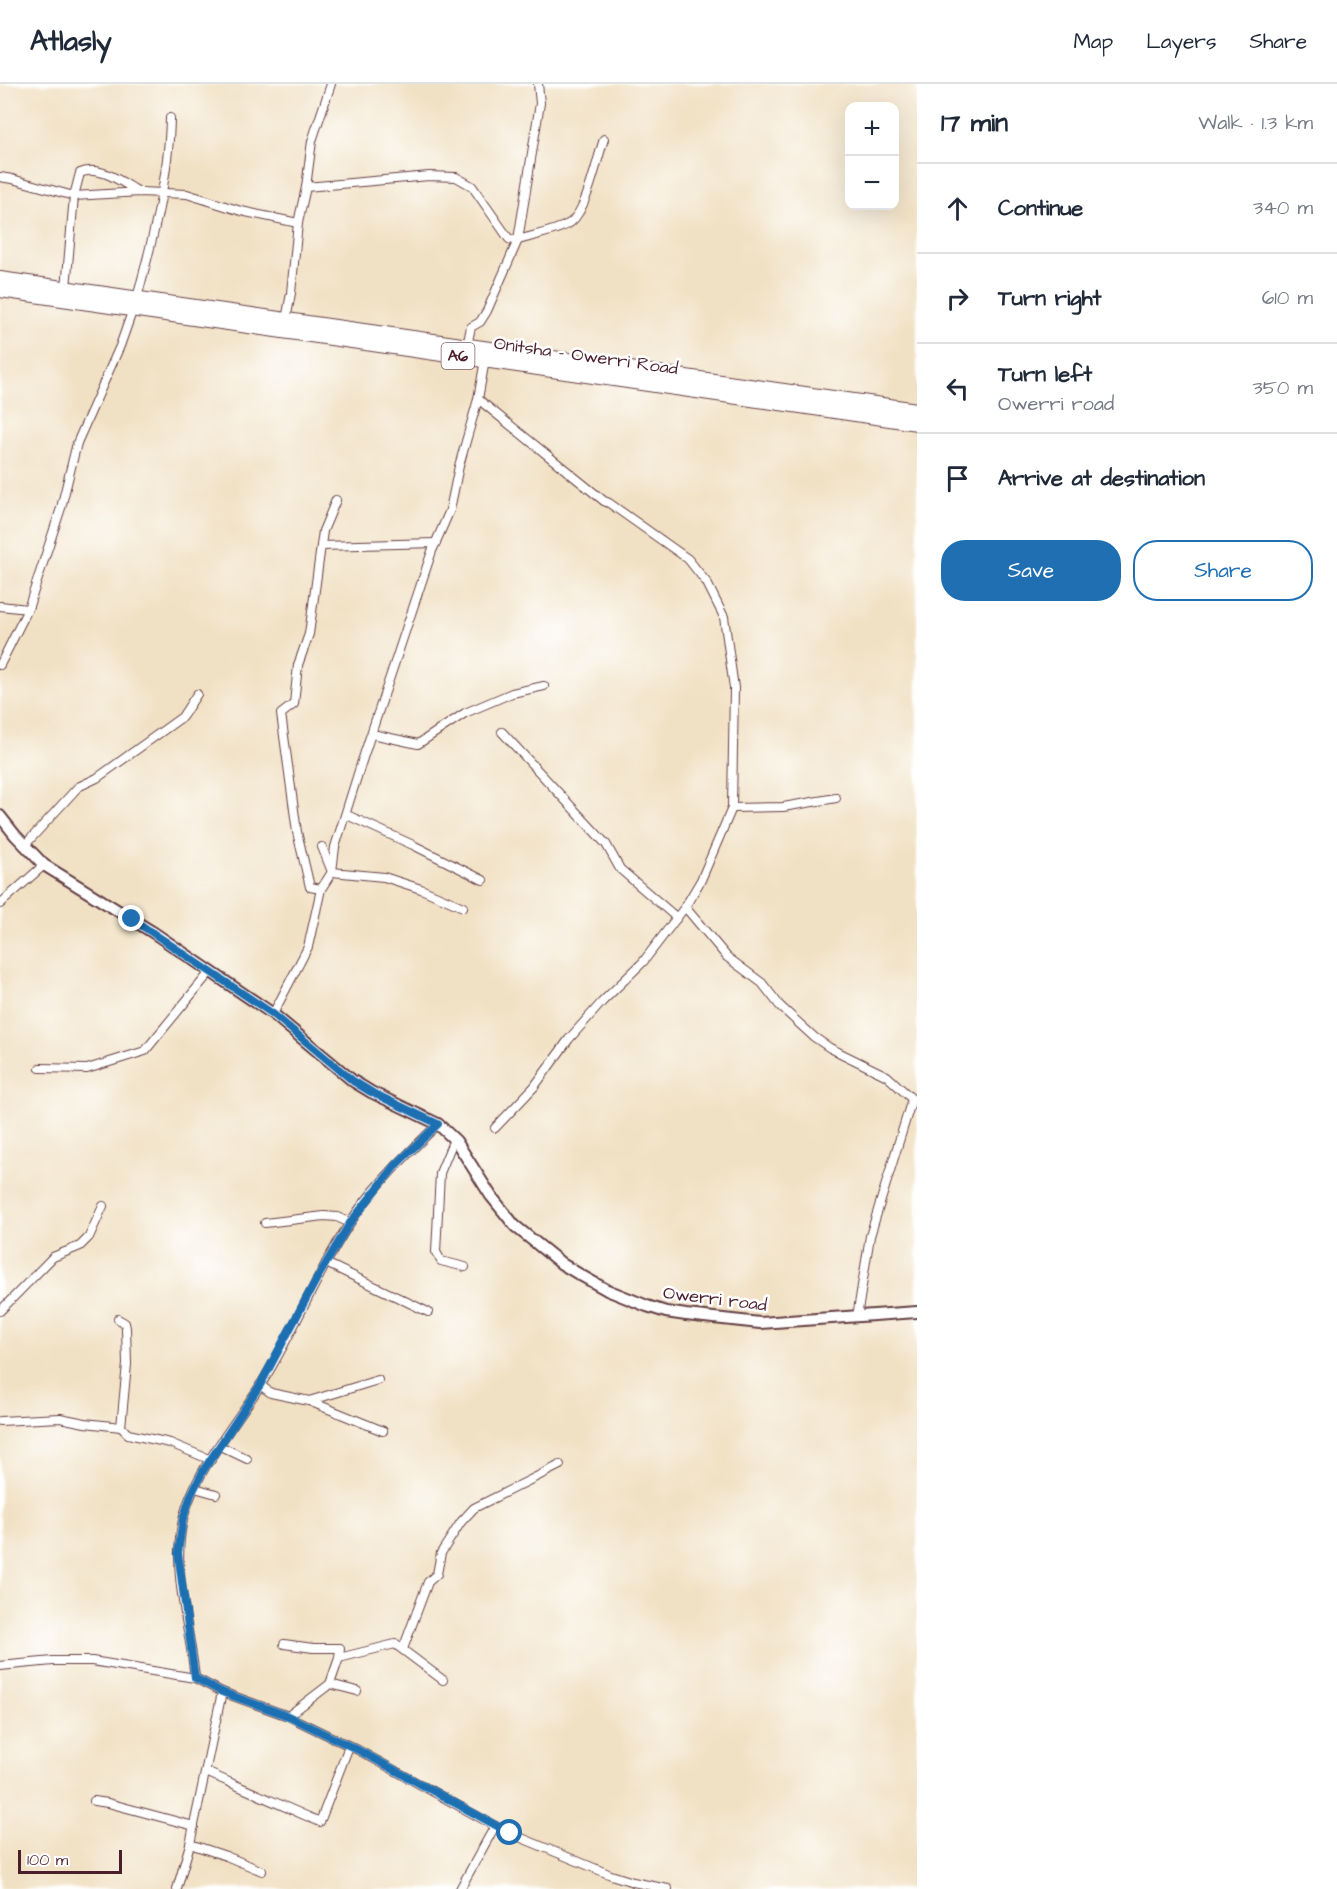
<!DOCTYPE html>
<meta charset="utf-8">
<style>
body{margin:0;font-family:"Architects Daughter",sans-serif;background:#f2f2f3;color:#1f2937}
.controls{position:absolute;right:18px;top:18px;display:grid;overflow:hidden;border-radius:12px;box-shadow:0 6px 24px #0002}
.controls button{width:54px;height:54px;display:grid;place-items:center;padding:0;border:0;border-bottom:2px solid #e0e1e3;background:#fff;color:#1f2937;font:30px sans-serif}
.scale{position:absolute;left:18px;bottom:15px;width:104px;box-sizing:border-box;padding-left:6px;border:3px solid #4a1f2b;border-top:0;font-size:16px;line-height:21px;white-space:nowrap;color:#4a1f2b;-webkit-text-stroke:4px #fff;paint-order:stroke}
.stop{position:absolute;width:18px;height:18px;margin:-14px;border:4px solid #1f6fb2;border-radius:50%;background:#fff}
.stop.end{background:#1f6fb2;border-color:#fff;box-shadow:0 2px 6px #0008}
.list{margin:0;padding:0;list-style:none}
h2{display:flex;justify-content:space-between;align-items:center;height:78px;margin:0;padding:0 24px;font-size:26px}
h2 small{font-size:20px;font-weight:400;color:#747a83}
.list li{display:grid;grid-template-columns:39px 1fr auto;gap:18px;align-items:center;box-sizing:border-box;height:90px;padding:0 24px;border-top:2px solid #e0e1e3}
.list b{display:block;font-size:22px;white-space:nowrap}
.list p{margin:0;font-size:20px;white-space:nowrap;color:#747a83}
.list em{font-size:20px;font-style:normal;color:#747a83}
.actions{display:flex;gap:12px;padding:18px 24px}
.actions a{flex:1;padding:14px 0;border:2px solid #1f6fb2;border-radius:24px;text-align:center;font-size:21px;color:#1f6fb2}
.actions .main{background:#1f6fb2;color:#fff}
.icon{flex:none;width:33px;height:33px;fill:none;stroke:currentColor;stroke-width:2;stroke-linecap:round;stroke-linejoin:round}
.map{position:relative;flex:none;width:917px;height:1805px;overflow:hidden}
header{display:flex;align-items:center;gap:36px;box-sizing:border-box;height:84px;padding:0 30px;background:#fff;border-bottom:2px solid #e0e1e3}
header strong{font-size:28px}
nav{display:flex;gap:33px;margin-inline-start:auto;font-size:21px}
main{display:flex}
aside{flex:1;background:#fff}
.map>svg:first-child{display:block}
</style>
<header>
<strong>Atlasly</strong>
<nav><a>Map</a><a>Layers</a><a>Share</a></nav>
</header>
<main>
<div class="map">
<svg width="917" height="1805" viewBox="0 0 917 1805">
<rect width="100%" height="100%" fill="#fff"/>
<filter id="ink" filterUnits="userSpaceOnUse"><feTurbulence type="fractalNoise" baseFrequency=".0167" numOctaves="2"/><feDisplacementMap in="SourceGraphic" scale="12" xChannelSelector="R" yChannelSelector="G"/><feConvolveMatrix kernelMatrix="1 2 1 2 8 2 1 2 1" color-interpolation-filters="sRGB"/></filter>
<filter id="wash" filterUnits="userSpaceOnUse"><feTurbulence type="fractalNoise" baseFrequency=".008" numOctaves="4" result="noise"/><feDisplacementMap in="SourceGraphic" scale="24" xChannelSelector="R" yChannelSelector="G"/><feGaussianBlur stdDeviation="1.35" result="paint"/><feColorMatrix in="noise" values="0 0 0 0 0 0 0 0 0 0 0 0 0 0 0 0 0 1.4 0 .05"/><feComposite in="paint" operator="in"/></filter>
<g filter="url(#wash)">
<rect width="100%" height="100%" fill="#f1e1c4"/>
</g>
<g filter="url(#ink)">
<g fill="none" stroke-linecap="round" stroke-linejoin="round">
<!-- street casing -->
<g stroke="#633c42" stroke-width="10">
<g id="street">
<polyline points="0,93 12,95 74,112 140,108 187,110 241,127 298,139"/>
<path d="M306 103 429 92 456 93 472 102 509 155 518 156C533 151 554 148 568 140 586 131 597 75 604 55"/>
<path d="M66 204 74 112 80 89C99 80 123 99 139 108"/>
<path d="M137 214C152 158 169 93 170 34"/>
<polyline points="286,236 291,209 298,139 306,103 312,57 331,0"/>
<polyline points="467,262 471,243 480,238 487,227 518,156 540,19 538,0"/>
<polyline points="478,315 604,417 609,419 688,475 707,499 724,533 734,604 732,724 701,796 685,823 643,878 602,918 569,955 534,1003 495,1044"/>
<polyline points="321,462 436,459"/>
<polyline points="0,522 28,525"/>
<polyline points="0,581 28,525 61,424 77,359 120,262 133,225"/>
<polyline points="502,648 606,760 620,785 677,834"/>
<polyline points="372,650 418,660 465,629 512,609 544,602"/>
<polyline points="732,724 783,723 836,714"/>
<polyline points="347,731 413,761 483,796"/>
<polyline points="25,761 78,703 97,694 182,633 197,610"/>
<polyline points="322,763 332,788 384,793 421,805 463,823"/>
<polyline points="321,805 310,803 297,748 281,630 294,620 298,581 309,550 323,447 336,416"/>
<polyline points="0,820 44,781"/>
<polyline points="685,823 727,873 762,899 780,922 814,953 830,964 887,992 912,1015 917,1016"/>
<polyline points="273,930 308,863 321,805 332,788 335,763 362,677 432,467 450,426 459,382 478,315 485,276"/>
<polyline points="40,984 87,985 145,967 210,888"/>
<polyline points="454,1055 440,1089 436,1168 441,1177 465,1183"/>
<polyline points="265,1139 324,1132 337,1133 350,1139"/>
<polyline points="326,1179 428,1228"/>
<polyline points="0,1227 53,1173 80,1162 89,1153 103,1122"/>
<polyline points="857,1233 870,1152 912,1015"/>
<polyline points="118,1235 125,1239 126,1244 127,1280 121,1343 128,1350 170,1359 211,1376"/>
<polyline points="260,1301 271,1309 309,1317 383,1347"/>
<polyline points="309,1317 378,1296"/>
<polyline points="0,1337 60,1334 85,1339 121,1343"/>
<polyline points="220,1362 247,1375"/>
<polyline points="195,1404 216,1410"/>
<polyline points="284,1560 313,1564 340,1564 339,1574"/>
<polyline points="403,1565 428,1498 437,1490 441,1469 461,1438 474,1424 560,1381"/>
<polyline points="0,1582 53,1577 92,1577 195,1594 222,1608 288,1632 358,1666 495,1742 524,1755 611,1791 633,1798 668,1805"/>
<path d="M195 1594C190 1542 171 1488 183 1436 193 1390 234 1341 260 1302 296 1246 319 1182 358 1127 381 1095 410 1068 438 1040"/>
<polyline points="330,1600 339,1574 395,1560 443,1596"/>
<polyline points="288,1632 330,1600 357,1607"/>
<polyline points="206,1688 320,1738 349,1662"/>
<polyline points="94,1717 108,1719 194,1742"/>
<polyline points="190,1760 226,1772 262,1787"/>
<polyline points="177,1805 190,1760 222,1608"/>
<polyline points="460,1805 495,1742"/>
</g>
</g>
<!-- secondary casing -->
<g stroke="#633c42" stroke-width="14">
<polyline id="secondary" points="0,732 15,751 44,781 154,849 273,930 353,997 371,1008 438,1040 456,1057 491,1112 515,1142 562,1180 582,1192 607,1206 647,1222 666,1228 686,1231 760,1239 917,1228"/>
</g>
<!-- highway casing -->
<g stroke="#633c42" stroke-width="16">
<g id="highway">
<polyline points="0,195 917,326"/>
<polyline points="0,206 917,339"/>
</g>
</g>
<!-- street -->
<use href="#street" stroke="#fff" stroke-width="8"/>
<!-- secondary -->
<use href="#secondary" stroke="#fff" stroke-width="10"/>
<!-- highway -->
<use href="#highway" stroke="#fff" stroke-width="14"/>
</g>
</g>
<g fill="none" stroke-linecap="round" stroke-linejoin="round" filter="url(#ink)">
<!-- route -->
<polyline stroke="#1f6fb2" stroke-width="8" points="132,835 273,930 353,997 371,1008 438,1040 396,1081 350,1139 316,1196 260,1301 203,1387 191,1411 183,1435 178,1469 195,1594 222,1608 288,1632 358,1666 510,1749"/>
</g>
<g text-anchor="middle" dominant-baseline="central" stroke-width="5" stroke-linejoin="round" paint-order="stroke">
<!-- shield labels -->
<rect fill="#fff" stroke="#80626b" stroke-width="1.5" x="441.5" y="259" width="33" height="26" rx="4.5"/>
<g font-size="16" font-weight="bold" fill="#4a1f2b">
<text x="458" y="272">A6</text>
</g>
<!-- street labels -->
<g font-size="18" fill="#4a1f2b" stroke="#fff">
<text transform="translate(586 272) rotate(8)">Onitsha - Owerri Road</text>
<text transform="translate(715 1215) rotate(7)">Owerri road</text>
</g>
</g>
</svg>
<div class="controls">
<button>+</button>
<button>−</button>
</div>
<div class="scale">100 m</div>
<div class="stop" style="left:510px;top:1749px"></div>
<div class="stop end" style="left:132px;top:835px"></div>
</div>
<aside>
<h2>17 min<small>Walk · 1.3 km</small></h2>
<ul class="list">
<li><svg class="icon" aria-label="ahead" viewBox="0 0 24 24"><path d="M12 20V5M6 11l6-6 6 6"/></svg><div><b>Continue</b></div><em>340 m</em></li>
<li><svg class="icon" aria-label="right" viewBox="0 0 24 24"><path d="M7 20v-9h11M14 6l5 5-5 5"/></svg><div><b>Turn right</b></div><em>610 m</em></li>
<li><svg class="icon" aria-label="left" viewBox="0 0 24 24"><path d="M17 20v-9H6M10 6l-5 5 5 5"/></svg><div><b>Turn left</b><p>Owerri road</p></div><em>350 m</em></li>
<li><svg class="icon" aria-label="arrive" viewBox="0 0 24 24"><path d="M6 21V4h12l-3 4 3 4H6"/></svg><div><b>Arrive at destination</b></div></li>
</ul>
<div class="actions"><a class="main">Save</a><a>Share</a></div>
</aside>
</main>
